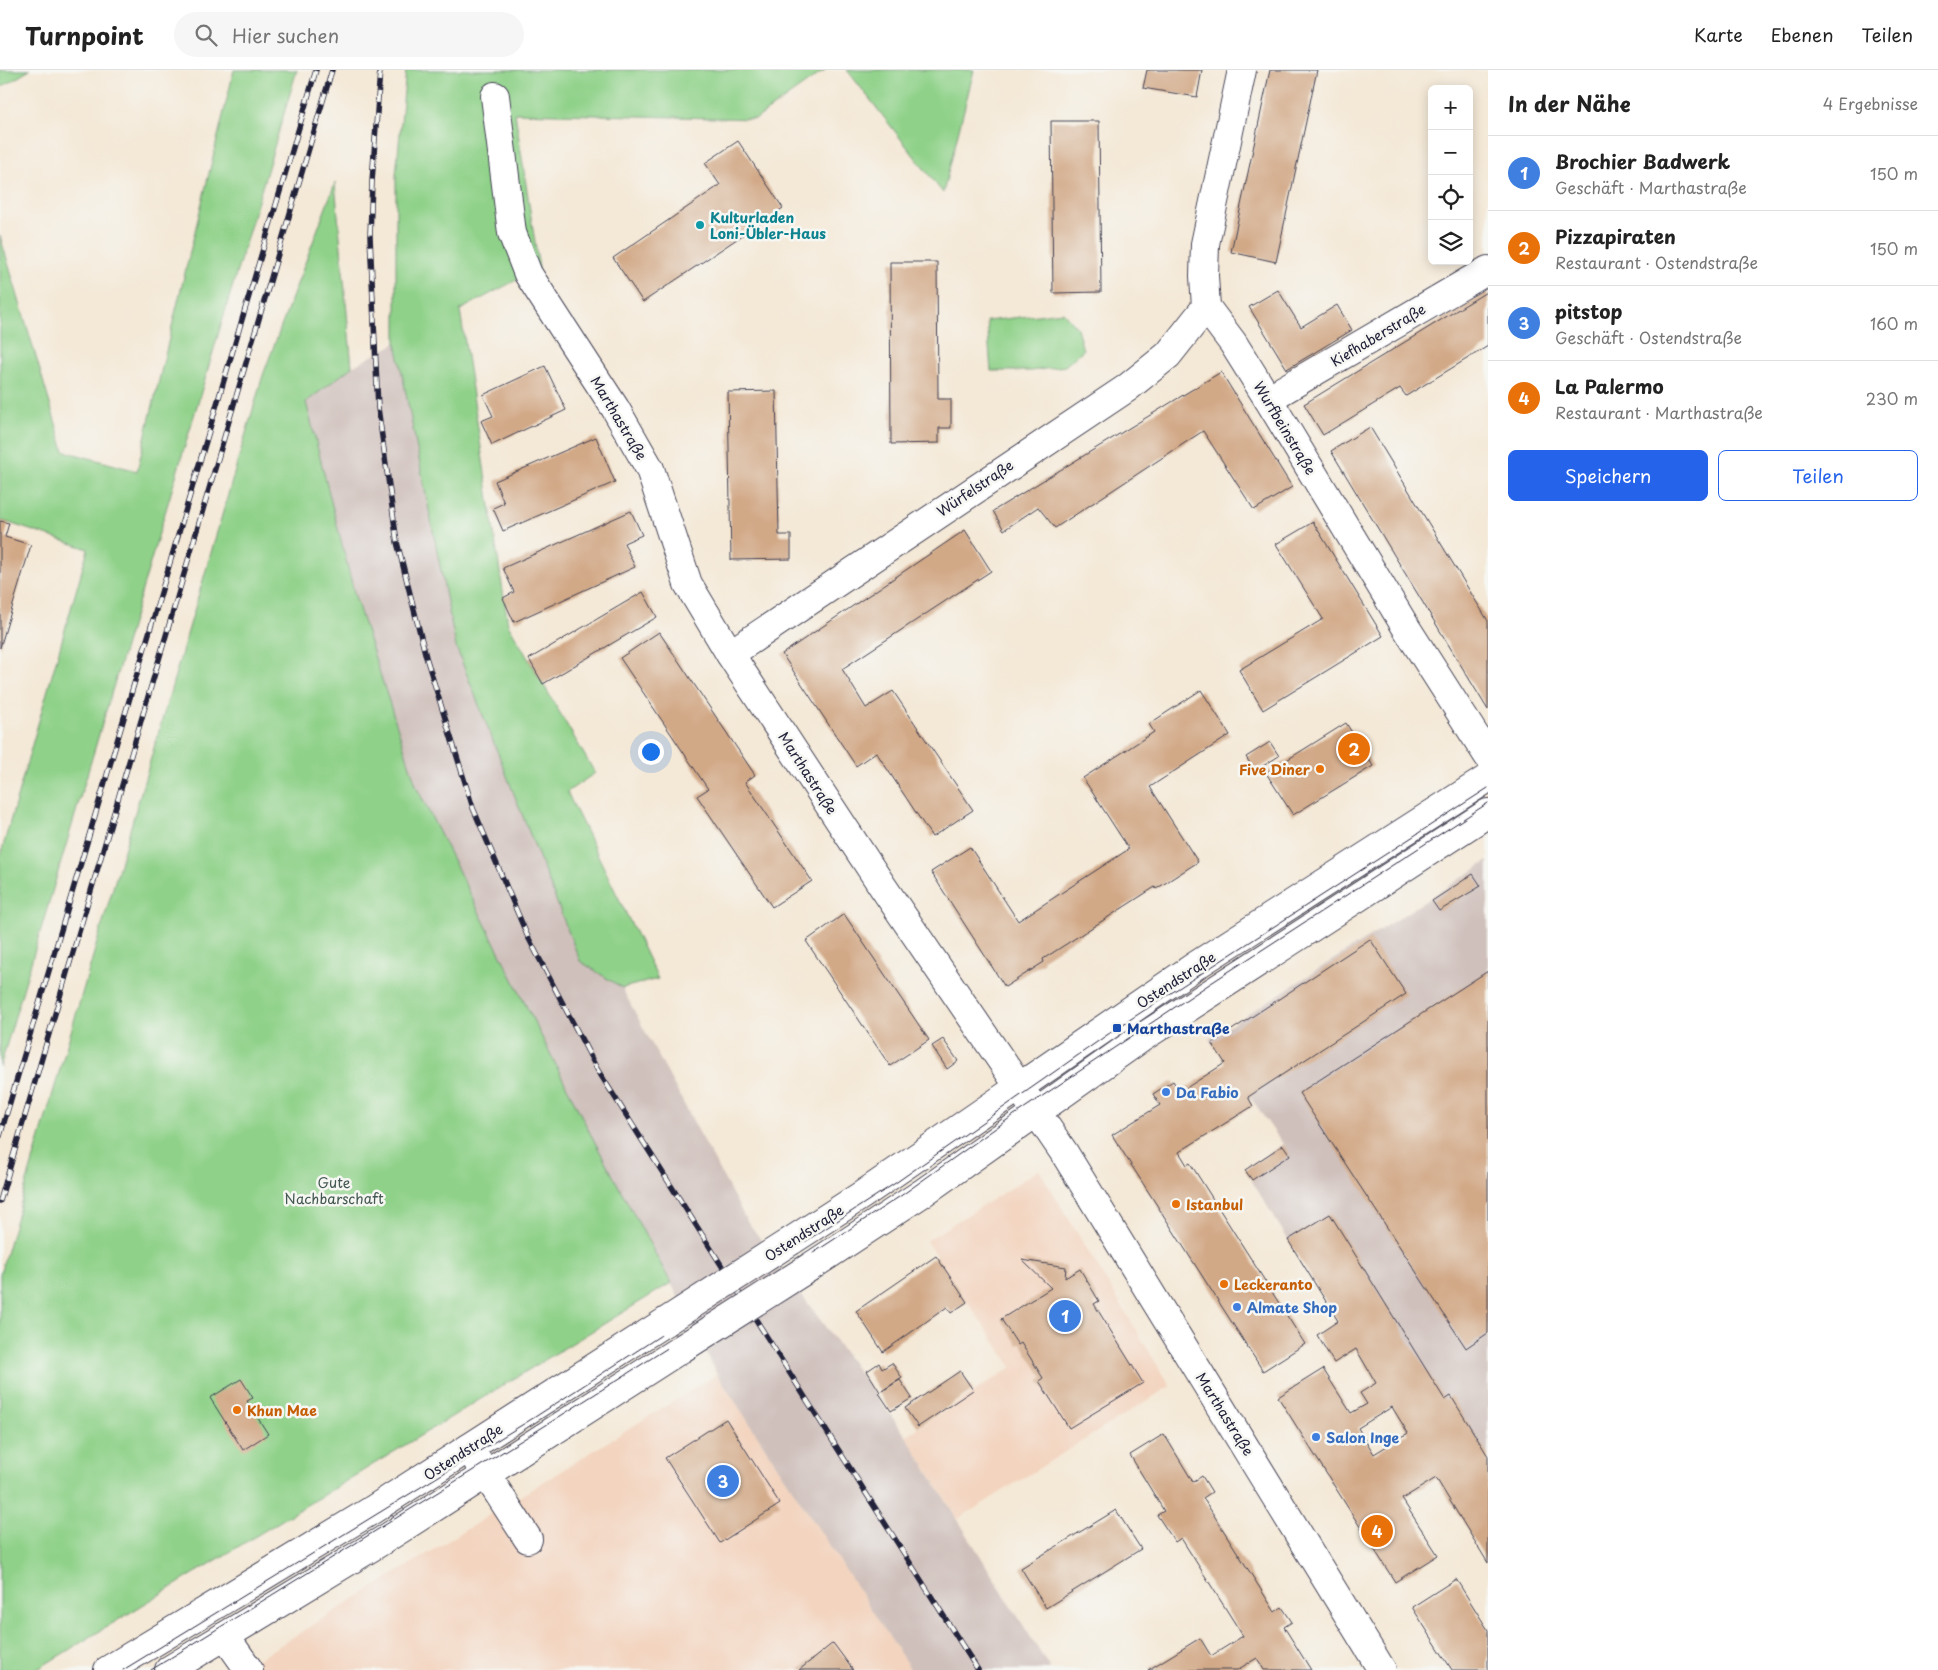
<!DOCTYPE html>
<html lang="de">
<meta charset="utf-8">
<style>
body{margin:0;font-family:"Playpen Sans",sans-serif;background:#f6f6f6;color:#222}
.controls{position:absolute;right:15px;top:15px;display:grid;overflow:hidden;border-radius:8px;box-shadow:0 2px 12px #0003}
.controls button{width:45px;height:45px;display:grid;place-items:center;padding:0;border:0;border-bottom:1px solid #e0e0e0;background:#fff;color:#222;font:25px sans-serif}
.you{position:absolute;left:650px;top:681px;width:18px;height:18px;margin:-12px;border:4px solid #fff;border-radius:50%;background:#1a73e8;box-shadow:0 0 0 8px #1a73e833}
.badge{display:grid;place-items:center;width:32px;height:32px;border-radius:50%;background:#2563eb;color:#fff;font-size:16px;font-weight:700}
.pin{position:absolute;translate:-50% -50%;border:2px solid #fff;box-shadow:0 1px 5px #0006}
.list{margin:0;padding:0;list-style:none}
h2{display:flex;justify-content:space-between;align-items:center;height:65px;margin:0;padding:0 20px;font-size:21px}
h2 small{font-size:16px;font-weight:400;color:#767676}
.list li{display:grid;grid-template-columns:32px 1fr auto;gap:15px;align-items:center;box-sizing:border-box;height:75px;padding:0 20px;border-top:1px solid #e0e0e0}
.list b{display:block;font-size:19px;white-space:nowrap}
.list p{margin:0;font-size:16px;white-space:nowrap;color:#767676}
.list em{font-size:16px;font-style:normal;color:#767676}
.actions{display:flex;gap:10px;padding:15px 20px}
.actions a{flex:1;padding:11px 0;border:1px solid #2563eb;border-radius:8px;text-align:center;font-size:18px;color:#2563eb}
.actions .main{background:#2563eb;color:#fff}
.icon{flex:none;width:28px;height:28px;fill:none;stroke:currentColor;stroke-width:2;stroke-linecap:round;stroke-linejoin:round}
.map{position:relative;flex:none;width:1488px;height:1600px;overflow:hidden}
header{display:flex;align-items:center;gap:30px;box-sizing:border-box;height:70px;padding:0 25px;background:#fff;border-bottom:1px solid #e0e0e0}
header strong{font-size:24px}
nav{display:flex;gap:28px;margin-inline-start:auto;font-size:18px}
.search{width:350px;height:45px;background:#f6f6f6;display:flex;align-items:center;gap:12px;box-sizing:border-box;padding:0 18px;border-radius:28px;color:#767676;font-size:19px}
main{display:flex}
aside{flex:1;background:#fff}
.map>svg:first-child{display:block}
</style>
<header>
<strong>Turnpoint</strong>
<div class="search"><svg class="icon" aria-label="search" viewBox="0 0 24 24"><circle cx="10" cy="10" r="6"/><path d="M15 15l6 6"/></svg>Hier suchen</div>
<nav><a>Karte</a><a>Ebenen</a><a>Teilen</a></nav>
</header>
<main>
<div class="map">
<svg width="1488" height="1600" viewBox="0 0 1488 1600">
<rect width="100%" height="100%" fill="#f6f6f2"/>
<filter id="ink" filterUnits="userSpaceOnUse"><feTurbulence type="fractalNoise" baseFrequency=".02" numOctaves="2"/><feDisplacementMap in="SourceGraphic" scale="10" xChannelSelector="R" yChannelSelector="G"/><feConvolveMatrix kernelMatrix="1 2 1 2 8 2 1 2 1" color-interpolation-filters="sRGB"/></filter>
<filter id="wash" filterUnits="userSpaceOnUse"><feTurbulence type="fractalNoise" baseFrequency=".0096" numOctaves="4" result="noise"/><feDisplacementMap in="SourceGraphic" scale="20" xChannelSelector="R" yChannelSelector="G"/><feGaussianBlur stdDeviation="1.12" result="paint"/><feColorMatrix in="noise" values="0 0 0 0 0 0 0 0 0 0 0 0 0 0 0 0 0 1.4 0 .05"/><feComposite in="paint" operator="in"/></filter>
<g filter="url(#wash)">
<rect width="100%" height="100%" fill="#f4e8d6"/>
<!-- built -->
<g fill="#f3d4bf">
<polygon points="1039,1100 1170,1316 958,1449 906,1366 1012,1297 926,1171"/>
<polygon points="717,1304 911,1600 240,1600"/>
</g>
<!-- industrial -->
<g fill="#cfc0bb">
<polygon points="396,273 456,577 580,890 622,918 745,1148 906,1366 1051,1600 911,1600 717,1304 671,1213 591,1065 417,718 355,526 306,332 352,297"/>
<polygon points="1488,791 1488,1492 1245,1100 1283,1074 1209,969"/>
</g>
<!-- green -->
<g fill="#8fd189" stroke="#587a62">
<polygon points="0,0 30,0 0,18"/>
<polygon points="234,0 297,0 0,997 0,787 88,479 0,450 0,166 64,381 137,401"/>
<polygon points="406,0 825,0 756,49 515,43 539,198 460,240 508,554 595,703 567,722 658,909 622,918 580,891 456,577 396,273 396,105"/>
<polygon points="847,0 974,0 943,123"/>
<polygon points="335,113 352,297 306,332 355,526 417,718 591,1065 671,1213 36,1600 0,1600 0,1204 263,305"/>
<polygon points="1063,242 1077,258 1083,280 1065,296 1031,301 991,301 987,251"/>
</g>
<g id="blocks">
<!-- building -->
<g fill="#d2a987" fill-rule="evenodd">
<polygon points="1147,0 1202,0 1197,27 1143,18"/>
<polygon points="1270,0 1317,0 1276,192 1231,182"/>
<polygon points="1051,51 1099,51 1101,222 1053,223"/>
<polygon points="738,71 783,138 643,232 613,188 720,115 705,93"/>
<polygon points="890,192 937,192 938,329 951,329 951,358 939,358 939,373 891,374"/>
<polygon points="1278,220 1301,257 1337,235 1352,260 1287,299 1249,237"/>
<polygon points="1488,221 1488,276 1406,326 1400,318 1323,365 1304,334"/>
<polygon points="545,296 566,340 492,375 481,351 493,346 483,325"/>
<polygon points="1221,302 1292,417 1254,440 1203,361 1055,458 1038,437 1004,460 993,441"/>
<polygon points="776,321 779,465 791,465 791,489 731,490 728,322"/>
<polygon points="1370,357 1488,551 1488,640 1331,381"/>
<polygon points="596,367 615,412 503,461 493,438 504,433 495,411"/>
<polygon points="631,441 642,465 624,473 635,497 514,552 503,528 514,522 503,498"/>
<polygon points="0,451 9,453 5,467 31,475 0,578"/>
<polygon points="1313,452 1383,566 1263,640 1239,600 1323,549 1276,474"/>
<polygon points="965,460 991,501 842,599 866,638 893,621 973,740 932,767 876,682 856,696 782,584"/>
<polygon points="643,522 657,547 543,614 529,589"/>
<polygon points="659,562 755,705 745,712 812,811 772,837 697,726 708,719 620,588"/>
<polygon points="1201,620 1230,665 1150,717 1198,792 1156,819 1155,817 1043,889 1044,892 1005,917 931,802 970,777 1018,851 1129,779 1083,708 1154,662 1149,654"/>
<polygon points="1346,653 1373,696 1293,745 1266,703"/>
<polygon points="1270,672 1279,686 1255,701 1246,687"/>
<polygon points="1473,804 1481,816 1439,841 1432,831"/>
<polygon points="844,844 929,970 890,996 806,871"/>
<polygon points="1370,869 1406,924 1248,1027 1253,1036 1179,1082 1187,1095 1190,1093 1305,1274 1263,1301 1112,1065 1160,1035 1153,1024 1173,1011 1180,1022 1225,993 1212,973"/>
<polygon points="1488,901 1488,1263 1466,1278 1299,1023"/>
<polygon points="943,969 958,991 947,999 932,976"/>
<polygon points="1283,1075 1290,1085 1252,1110 1245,1100"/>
<path d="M1330 1144 1445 1330 1451 1326 1488 1386V1493L1436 1408 1402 1429 1438 1485 1395 1512 1278 1327 1323 1299 1351 1343 1367 1334 1360 1323 1376 1313 1356 1279 1334 1293 1317 1265 1338 1251 1288 1170ZM1392 1337 1408 1363 1374 1384 1358 1358Z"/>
<polygon points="936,1186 967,1232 951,1243 947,1237 883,1282 856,1241"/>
<polygon points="1022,1190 1066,1197 1065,1208 1080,1199 1099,1231 1094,1234 1143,1313 1069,1358 1039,1311 1043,1308 1021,1273 1018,1275 1001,1249 1051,1218"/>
<polygon points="879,1293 882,1299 892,1293 902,1308 880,1322 867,1301"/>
<polygon points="960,1301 973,1320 918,1357 905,1338"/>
<polygon points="241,1309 253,1328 247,1331 268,1364 243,1380 210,1328"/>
<polygon points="900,1310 912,1328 891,1341 879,1323"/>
<polygon points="726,1349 780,1434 720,1473 665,1388"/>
<polygon points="1164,1364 1193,1412 1202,1406 1212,1422 1203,1428 1275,1542 1282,1537 1292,1552 1284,1557 1311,1600 1264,1600 1257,1588 1237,1600 1148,1600 1200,1568 1211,1586 1243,1566 1181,1468 1175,1472 1157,1445 1164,1441 1130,1385"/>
<polygon points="1116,1440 1141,1479 1046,1538 1021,1498"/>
<polygon points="1456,1509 1488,1560 1488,1600 1452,1600 1412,1537"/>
<polygon points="833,1573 853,1600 799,1600"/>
</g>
</g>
</g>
<g filter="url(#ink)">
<use href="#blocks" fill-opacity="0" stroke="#424052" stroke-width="1"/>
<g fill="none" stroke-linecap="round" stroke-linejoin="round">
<!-- minor casing -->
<g stroke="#424052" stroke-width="30">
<g id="minor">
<polyline points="1242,0 1205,174 1204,206 1206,237 1233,273 1268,329 1407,559 1488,686"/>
<polyline points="495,26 512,163 528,204 615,338 650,399 688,514 730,584 883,817 1065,1084 1382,1600"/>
<polyline points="1268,329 1488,200"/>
<polyline points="730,584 1127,318 1168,285 1206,237"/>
<polyline points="469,1378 528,1469"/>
<polyline points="225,1566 249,1600"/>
</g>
</g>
<!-- major casing -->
<g stroke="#424052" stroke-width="30">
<g id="major">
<polyline points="791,1171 862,1125 1195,896 1488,708"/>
<polyline points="810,1197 924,1122 1140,969 1488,743"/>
<polyline points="108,1600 369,1442 665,1252"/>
<polyline points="169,1600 385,1469 681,1279"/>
</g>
</g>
<!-- minor -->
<use href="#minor" stroke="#fff" stroke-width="28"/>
<!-- major -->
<use href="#major" stroke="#fff" stroke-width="28"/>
<!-- tram -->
<g stroke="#22223b" stroke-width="1">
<polyline points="123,1600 535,1347 669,1260 894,1114 1117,958 1488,718"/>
<polyline points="151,1600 543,1357 677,1272 902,1125 1014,1045 1208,915 1488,733"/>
</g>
<!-- rail casing -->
<g stroke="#22223b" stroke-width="5.5">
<g id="rail">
<polyline points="380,0 372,112 370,166 378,338 397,472 426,587 473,738 527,865 597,999 978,1600"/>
<polyline points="0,1066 316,0"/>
<polyline points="0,1131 332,0"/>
</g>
</g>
<!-- rail -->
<use href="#rail" stroke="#f6f6f2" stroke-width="4" stroke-dasharray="11" stroke-linecap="butt"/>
<!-- major-bridge casing -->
<g stroke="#424052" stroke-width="30" stroke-linecap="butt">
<g id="major-bridge">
<polyline points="665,1252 791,1171"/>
<polyline points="681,1279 810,1197"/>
</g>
</g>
<!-- major-bridge -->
<use href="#major-bridge" stroke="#fff" stroke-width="28"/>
</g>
</g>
<!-- markers -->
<circle fill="#0f9aa8" stroke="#f6f6f2" stroke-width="2" cx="700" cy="155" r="5"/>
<g fill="#e8710a" stroke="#f6f6f2" stroke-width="2">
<circle cx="1320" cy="699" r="5"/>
<circle cx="1176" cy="1134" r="5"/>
<circle cx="1224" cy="1214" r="5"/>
<circle cx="237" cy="1340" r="5"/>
</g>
<rect fill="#1a4fb4" stroke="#f6f6f2" stroke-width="2" x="1112" y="953" width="10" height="10" rx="2.5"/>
<g fill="#3f7fe0" stroke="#f6f6f2" stroke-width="2">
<circle cx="1166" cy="1022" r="5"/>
<circle cx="1237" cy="1237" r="5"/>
<circle cx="1316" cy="1367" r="5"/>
</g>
<g text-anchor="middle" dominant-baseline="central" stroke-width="5" stroke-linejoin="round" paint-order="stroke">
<!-- culture labels -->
<g font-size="14" font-weight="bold" fill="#0d838f" stroke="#f6f6f2" text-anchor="start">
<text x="710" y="147">Kulturladen<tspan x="710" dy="16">Loni-Übler-Haus</tspan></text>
</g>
<!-- street labels -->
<g font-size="14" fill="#22223b" stroke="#f6f6f2">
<text transform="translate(1378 265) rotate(-31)">Kiefhaberstraße</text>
<text transform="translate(619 348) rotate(59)">Marthastraße</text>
<text transform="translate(1285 358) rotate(59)">Wurfbeinstraße</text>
<text transform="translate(975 418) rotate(-34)">Würfelstraße</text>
<text transform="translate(808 703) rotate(57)">Marthastraße</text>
<text transform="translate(1176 910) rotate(-33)">Ostendstraße</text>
<text transform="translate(804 1163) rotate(-33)">Ostendstraße</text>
<text transform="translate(1225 1344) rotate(58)">Marthastraße</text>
<text transform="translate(463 1382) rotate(-33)">Ostendstraße</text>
</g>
<!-- food labels -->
<g font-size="14" font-weight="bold" fill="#c56008" stroke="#f6f6f2" text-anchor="start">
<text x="1310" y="699" text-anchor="end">Five Diner</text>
<text x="1186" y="1134">Istanbul</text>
<text x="1234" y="1214">Leckeranto</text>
<text x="247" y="1340">Khun Mae</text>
</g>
<!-- transit labels -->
<g font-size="14" font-weight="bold" fill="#164399" stroke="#f6f6f2" text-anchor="start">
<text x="1127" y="958">Marthastraße</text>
</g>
<!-- shop labels -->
<g font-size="14" font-weight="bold" fill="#366cbe" stroke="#f6f6f2" text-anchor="start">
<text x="1176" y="1022">Da Fabio</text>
<text x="1247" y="1237">Almate Shop</text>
<text x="1326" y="1367">Salon Inge</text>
</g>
<!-- park labels -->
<g font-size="14" fill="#435752" stroke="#f6f6f2">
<text x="334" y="1112">Gute<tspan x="334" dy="16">Nachbarschaft</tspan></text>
</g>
</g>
</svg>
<div class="controls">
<button>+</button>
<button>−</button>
<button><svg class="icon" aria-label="locate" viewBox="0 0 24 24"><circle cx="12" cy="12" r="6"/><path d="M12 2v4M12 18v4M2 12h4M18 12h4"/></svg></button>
<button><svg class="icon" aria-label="layers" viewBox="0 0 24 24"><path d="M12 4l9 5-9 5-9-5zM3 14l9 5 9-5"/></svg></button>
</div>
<div class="you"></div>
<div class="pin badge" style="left:1065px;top:1246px;background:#3f7fe0">1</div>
<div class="pin badge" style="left:1354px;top:679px;background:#e8710a">2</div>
<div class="pin badge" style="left:723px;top:1411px;background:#3f7fe0">3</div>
<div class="pin badge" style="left:1377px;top:1461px;background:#e8710a">4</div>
</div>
<aside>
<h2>In der Nähe<small>4 Ergebnisse</small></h2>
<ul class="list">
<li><span class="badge" style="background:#3f7fe0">1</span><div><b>Brochier Badwerk</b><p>Geschäft · Marthastraße</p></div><em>150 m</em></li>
<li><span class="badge" style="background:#e8710a">2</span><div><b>Pizzapiraten</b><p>Restaurant · Ostendstraße</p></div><em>150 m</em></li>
<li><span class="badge" style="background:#3f7fe0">3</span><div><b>pitstop</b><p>Geschäft · Ostendstraße</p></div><em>160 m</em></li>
<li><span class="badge" style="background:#e8710a">4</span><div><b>La Palermo</b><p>Restaurant · Marthastraße</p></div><em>230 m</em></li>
</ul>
<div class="actions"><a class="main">Speichern</a><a>Teilen</a></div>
</aside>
</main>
